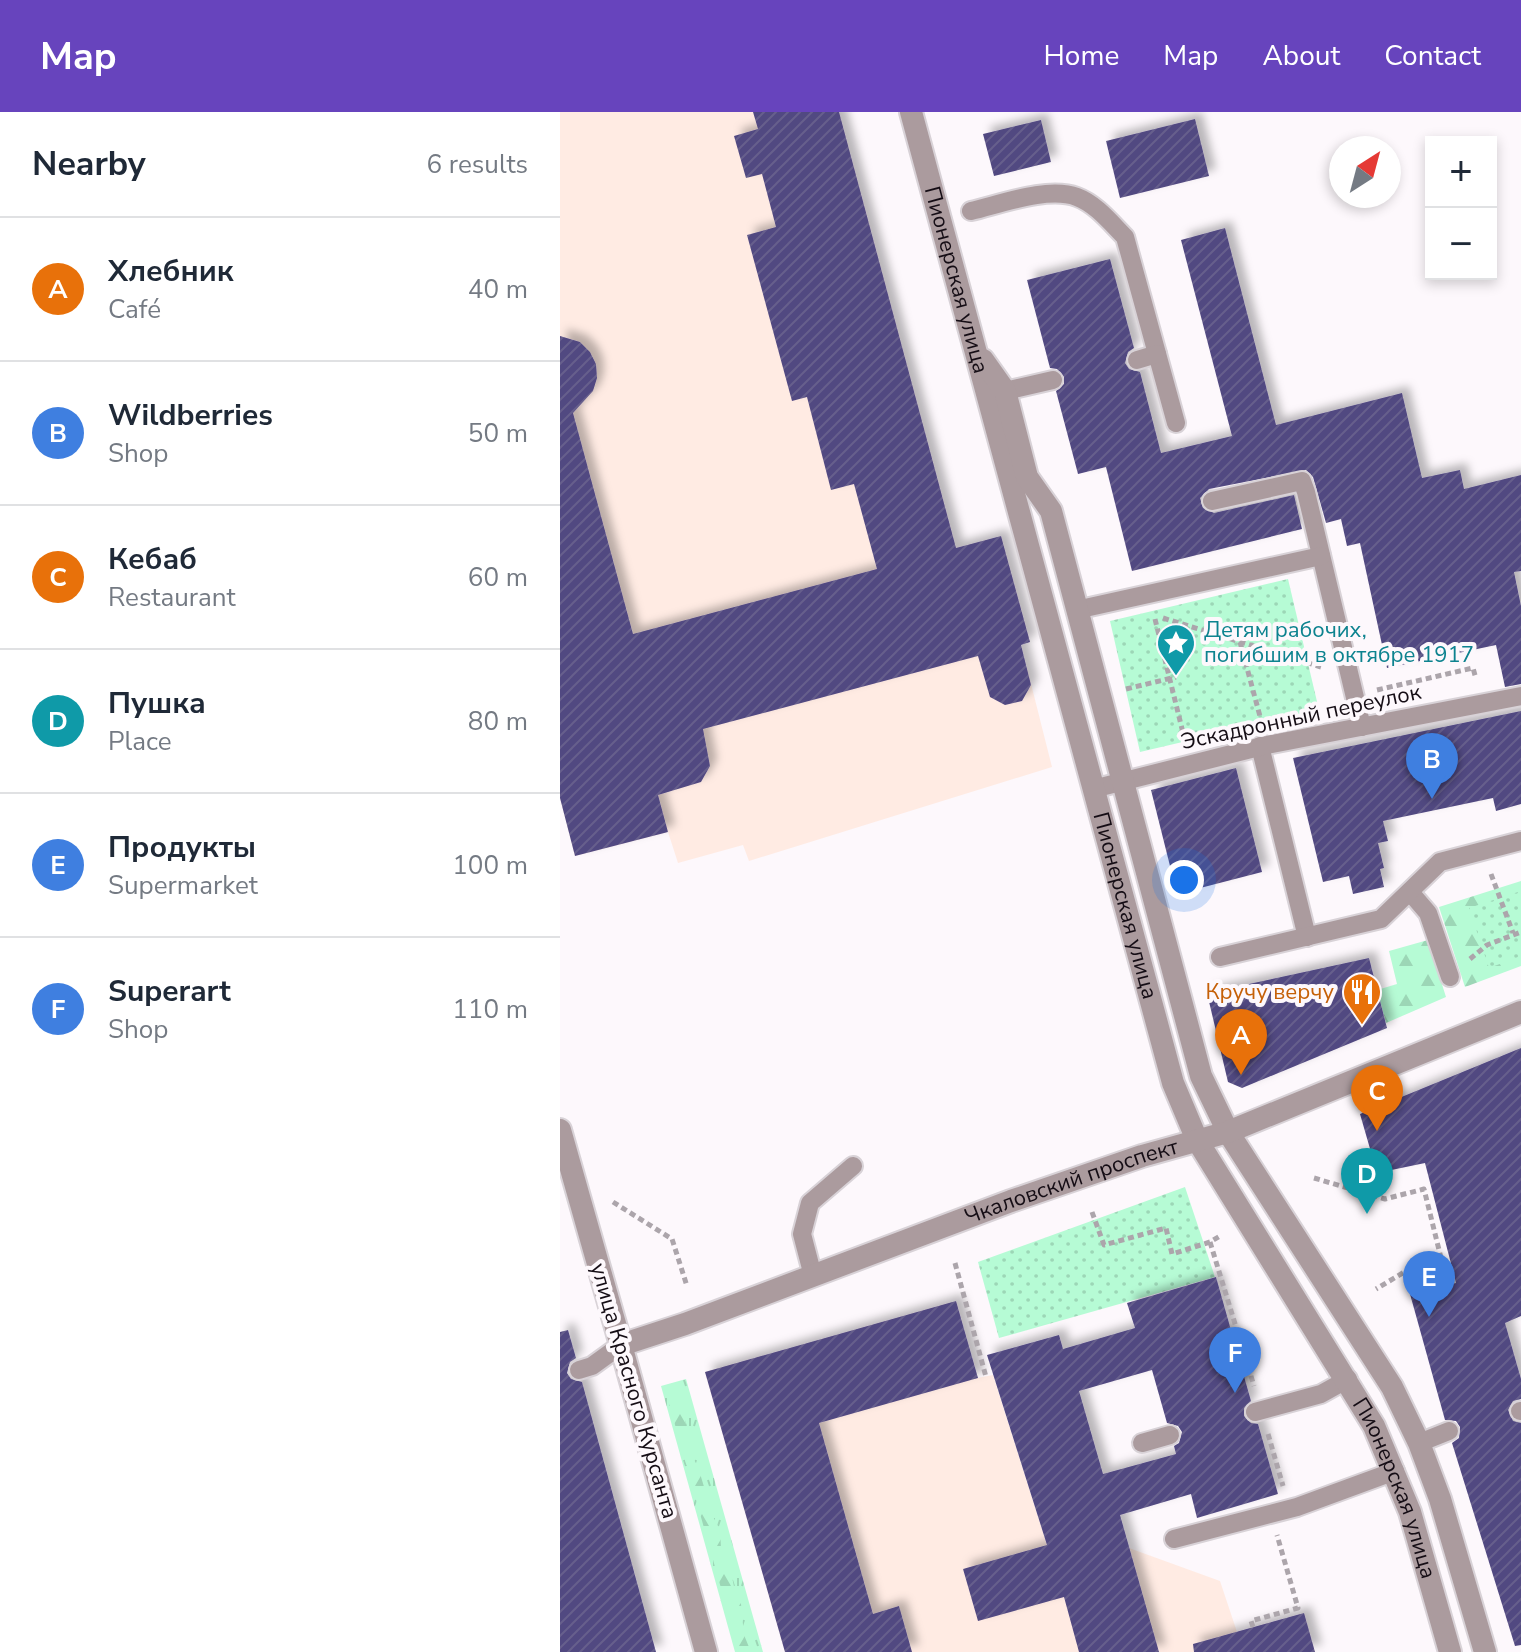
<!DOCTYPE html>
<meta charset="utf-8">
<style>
body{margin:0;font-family:"Nunito Sans",sans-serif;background:#f6f6f7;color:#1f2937}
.controls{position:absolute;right:24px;top:24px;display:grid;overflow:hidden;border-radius:0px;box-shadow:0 4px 12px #0003}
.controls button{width:72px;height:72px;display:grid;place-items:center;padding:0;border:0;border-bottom:2px solid #e0e1e3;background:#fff;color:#1f2937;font:40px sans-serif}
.compass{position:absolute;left:769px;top:24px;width:72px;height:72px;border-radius:50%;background:#fff;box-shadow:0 4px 12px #0003;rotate:36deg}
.you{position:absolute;left:624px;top:768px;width:28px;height:28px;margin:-20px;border:6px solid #fff;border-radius:50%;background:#1a73e8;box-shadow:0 0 0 12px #1a73e833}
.badge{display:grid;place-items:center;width:52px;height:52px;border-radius:50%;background:#6744bd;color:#fff;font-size:26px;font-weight:700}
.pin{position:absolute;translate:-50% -66px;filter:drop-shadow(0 2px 4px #0008)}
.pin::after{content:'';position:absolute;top:42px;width:28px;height:24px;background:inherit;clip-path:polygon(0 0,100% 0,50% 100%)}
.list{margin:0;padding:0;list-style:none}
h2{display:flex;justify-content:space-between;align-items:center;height:104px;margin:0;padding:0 32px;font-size:34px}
h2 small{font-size:26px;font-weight:400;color:#747a83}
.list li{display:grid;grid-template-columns:52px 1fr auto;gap:24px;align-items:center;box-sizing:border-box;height:144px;padding:0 32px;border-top:2px solid #e0e1e3}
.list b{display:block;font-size:30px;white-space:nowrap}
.list p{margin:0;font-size:26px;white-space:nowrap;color:#747a83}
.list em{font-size:26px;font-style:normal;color:#747a83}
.map{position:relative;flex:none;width:961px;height:1540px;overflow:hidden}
header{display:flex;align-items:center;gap:48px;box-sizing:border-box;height:112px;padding:0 40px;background:#6744bd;color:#fff}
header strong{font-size:38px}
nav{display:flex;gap:44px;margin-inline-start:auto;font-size:28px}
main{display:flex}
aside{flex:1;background:#fff}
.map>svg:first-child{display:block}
</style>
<header>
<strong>Map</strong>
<nav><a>Home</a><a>Map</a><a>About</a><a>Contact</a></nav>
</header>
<main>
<aside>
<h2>Nearby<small>6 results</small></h2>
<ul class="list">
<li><span class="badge" style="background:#e8710a">A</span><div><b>Хлебник</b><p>Café</p></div><em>40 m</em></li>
<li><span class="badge" style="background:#3f7fe0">B</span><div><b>Wildberries</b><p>Shop</p></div><em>50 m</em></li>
<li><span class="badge" style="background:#e8710a">C</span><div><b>Кебаб</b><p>Restaurant</p></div><em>60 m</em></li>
<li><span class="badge" style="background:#0f9aa8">D</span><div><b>Пушка</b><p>Place</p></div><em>80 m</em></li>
<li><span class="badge" style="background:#3f7fe0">E</span><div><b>Продукты</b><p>Supermarket</p></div><em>100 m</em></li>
<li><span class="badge" style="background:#3f7fe0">F</span><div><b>Superart</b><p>Shop</p></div><em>110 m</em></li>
</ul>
</aside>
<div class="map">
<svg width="961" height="1540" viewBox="0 0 961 1540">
<defs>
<pattern id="grass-tufts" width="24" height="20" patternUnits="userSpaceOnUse" patternTransform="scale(2)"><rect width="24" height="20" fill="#b6fbd5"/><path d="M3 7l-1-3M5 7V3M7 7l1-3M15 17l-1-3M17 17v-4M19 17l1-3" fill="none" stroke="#9cd6b6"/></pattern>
<pattern id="forest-firs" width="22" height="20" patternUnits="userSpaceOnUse" patternTransform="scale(2)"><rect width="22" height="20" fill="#b6fbd5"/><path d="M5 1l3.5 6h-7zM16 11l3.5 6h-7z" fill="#9cd6b6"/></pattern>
<pattern id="park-dots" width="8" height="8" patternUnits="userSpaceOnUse" patternTransform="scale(2)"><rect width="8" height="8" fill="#b6fbd5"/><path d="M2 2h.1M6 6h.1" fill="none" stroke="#9cd6b6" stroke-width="1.8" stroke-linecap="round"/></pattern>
<pattern id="building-hatch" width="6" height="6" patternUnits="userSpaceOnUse" patternTransform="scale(2)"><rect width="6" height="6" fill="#514881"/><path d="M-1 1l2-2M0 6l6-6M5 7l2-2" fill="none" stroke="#665e8c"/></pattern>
<filter id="shadow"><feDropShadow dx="7" dy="-7" stdDeviation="4" flood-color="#0004"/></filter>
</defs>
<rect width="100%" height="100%" fill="#fdf8fc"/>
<!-- education -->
<g fill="#ffebe3">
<polygon points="0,0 279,0 396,436 441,424 470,530 454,534 457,551 467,556 492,655 189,749 183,733 118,751 108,720 15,744 0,686"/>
<polygon points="396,1189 417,1266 433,1263 487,1433 562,1412 569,1436 660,1469 677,1520 744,1501 755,1540 225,1540 145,1260"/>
</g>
<!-- grass -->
<polygon fill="url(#grass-tufts)" points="126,1267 203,1540 175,1540 101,1274"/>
<!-- forest -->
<g fill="url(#forest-firs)">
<polygon points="961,769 961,854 905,875 879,795"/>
<polygon points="868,828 886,885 826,911 817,878 837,872 829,839"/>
<polygon points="110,1274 117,1275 120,1281 119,1294 125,1302 126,1318 132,1329 131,1342 138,1355 145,1378 144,1387 160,1418 161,1436 169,1451 176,1484 181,1492 184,1523 191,1540 179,1540 108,1288 107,1277"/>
</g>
<!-- park -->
<g fill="url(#park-dots)">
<polygon points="728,467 759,598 580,640 550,509"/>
<polygon points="961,779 961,844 929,856 909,796"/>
<polygon points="625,1075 655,1165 439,1226 418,1150"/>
</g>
<!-- building -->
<g fill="url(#building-hatch)" fill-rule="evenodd" filter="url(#shadow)">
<polygon points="193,0 279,0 396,436 441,424 470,530 461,533 471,573 462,589 445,593 430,585 418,544 143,617 150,654 141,670 98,683 108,720 15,744 0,686 0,224 20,230 30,240 36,252 37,266 33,279 13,301 73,522 317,457 294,372 271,378 247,285 232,289 187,123 216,115 202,62 186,66 174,24 198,17"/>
<polygon points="635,7 649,64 560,86 546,29"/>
<polygon points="481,8 491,50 434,64 423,22"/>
<polygon points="665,116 716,313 842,281 862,366 900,358 904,377 961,363 961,459 954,460 961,494 961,572 945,575 936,533 827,556 800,431 787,434 781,407 766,411 753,365 746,358 649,377 640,386 643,396 654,401 734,383 742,417 572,459 546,355 518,362 496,279 504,272 504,265 497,257 490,256 467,168 550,147 574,236 568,240 565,251 569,257 580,260 601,341 672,324 621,128"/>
<polygon points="961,599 961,692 936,699 933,686 823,709 828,729 818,731 824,756 820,757 824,775 793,782 789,764 763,770 733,646"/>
<polygon points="676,656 702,760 617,782 591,678"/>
<polygon points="809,846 827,916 682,976 668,970 647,881"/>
<polygon points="961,936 961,1204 945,1211 961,1267 961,1287 953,1289 948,1298 953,1309 961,1311 961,1533 955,1534 892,1331 899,1326 900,1315 896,1309 885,1308 850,1182 896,1171 865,1051 817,1061 800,1002"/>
<path d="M656 1165 691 1289 684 1296V1304L691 1311 698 1312 718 1382 637 1406 631 1382 560 1403 599 1540H519L504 1485 418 1509 403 1457 487 1433 427 1243 499 1223 503 1237 575 1216 567 1191ZM592 1258 607 1311 618 1314 622 1320 619 1331 614 1334 616 1342 543 1362 519 1279Z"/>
<polygon points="396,1189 418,1266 259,1311 313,1502 339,1494 352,1540 225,1540 145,1260"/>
<polygon points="8,1218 16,1246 10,1250 7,1261 11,1267 22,1270 96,1540 0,1540 0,1220"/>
<polygon points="744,1501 755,1540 634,1540 633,1532"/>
</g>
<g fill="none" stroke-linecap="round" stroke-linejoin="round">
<!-- service casing -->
<g stroke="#d8d2d7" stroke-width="22">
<g id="service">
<path d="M411 99C441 92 488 74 517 85 536 92 551 111 565 125L616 311"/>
<polyline points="577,248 597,242"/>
<polyline points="445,279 493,268"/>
<polyline points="652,389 742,369 746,380 802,615"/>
<polyline points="516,498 761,444"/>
<polyline points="700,634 747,825"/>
<polyline points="533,677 707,633 961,584"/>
<polyline points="850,780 868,801 890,865"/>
<polyline points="660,845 821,807 880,750 961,729"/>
<polyline points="253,1164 242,1122 250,1091 293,1054"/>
<polyline points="19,1258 32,1254 61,1233"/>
<polyline points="960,1299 961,1299"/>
<polyline points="695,1300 761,1282 788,1267"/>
<polyline points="582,1331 610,1323"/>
<polyline points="859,1331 889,1319"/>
<polyline points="614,1427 737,1395 835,1359"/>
</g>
</g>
<!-- minor casing -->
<g stroke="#d8d2d7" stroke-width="26">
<g id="minor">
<path id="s1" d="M351 0 613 971 637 1028"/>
<polyline points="423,248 445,279 467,365 491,399 641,964 668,1020"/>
<polyline points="0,1018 61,1233"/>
</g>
</g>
<!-- tertiary casing -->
<g stroke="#d8d2d7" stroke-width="26">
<g id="tertiary">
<polyline points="668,1020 832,1275 859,1331 880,1387 925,1540"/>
<path id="s2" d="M637 1028 814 1314 850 1400 890 1540"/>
<path id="s3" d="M146 1540 61 1233 125 1212 451 1089 582 1044 668 1020 961 900"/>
</g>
</g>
<!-- path -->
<g stroke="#aca5ab" stroke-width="5" stroke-dasharray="6 4" stroke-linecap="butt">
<polyline points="603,506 761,555"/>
<polyline points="595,507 625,629"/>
<polyline points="680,530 701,608"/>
<polyline points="566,577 616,565"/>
<polyline points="817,578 913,556 916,567"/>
<polyline points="931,762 953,821"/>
<polyline points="910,847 927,833 961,820"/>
<polyline points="754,1066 825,1087 864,1077 882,1150 846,1159 816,1177"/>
<polyline points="53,1090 112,1127 127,1174"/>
<polyline points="532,1100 544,1133 606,1116 612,1142 650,1130 660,1124"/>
<polyline points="650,1130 694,1274"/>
<polyline points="395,1151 426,1265"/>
<polyline points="708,1322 723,1374"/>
<polyline points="693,1515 691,1509 738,1496 717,1423"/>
</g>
<!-- service -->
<use href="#service" stroke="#ab9b9e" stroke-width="18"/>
<!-- minor -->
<use href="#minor" stroke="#ab9b9e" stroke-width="22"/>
<!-- tertiary -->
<use href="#tertiary" stroke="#ab9b9e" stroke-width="22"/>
</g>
<!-- icons -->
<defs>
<g id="sight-pin" transform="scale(2)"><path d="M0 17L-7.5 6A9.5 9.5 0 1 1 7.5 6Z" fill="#0f9aa8" stroke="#fdf8fc"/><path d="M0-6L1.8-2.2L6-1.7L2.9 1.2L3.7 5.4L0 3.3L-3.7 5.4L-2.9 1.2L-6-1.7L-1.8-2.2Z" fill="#fff"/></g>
<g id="restaurant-pin" transform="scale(2)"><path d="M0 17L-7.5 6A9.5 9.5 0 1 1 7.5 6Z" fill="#e8710a" stroke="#fdf8fc"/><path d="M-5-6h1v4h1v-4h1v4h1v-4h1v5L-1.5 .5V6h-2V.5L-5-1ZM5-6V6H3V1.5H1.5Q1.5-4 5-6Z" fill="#fff"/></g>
</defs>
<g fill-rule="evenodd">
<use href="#sight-pin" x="616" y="531"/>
<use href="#restaurant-pin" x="802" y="880"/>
</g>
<g text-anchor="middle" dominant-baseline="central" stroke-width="8" stroke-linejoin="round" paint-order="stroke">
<!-- street labels -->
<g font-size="22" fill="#150d15" stroke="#fdf8fc">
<text stroke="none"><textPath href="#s1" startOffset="174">Пионерская улица</textPath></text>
<text transform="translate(741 605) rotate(-12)">Эскадронный переулок</text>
<text stroke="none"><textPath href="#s1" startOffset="822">Пионерская улица</textPath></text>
<text stroke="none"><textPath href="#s3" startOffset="798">Чкаловский проспект</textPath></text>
<text transform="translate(74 1279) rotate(74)">улица Красного Курсанта</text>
<text stroke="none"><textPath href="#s2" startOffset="402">Пионерская улица</textPath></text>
</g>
<!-- culture labels -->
<g font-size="22" fill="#0d838f" stroke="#fdf8fc" text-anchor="start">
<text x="644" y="518">Детям рабочих,<tspan x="644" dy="25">погибшим в октябре 1917</tspan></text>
</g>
<!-- food labels -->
<g font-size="22" fill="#c56008" stroke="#fdf8fc" text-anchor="end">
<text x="774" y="880">Кручу верчу</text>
</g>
</g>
</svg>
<div class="controls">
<button>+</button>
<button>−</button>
</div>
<svg class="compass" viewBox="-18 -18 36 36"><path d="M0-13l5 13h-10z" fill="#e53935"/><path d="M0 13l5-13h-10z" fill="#747a83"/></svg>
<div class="you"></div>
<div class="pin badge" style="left:681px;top:963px;background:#e8710a">A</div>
<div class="pin badge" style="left:872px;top:687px;background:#3f7fe0">B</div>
<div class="pin badge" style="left:817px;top:1019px;background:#e8710a">C</div>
<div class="pin badge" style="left:807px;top:1102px;background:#0f9aa8">D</div>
<div class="pin badge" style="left:869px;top:1205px;background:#3f7fe0">E</div>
<div class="pin badge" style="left:675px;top:1281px;background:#3f7fe0">F</div>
</div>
</main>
